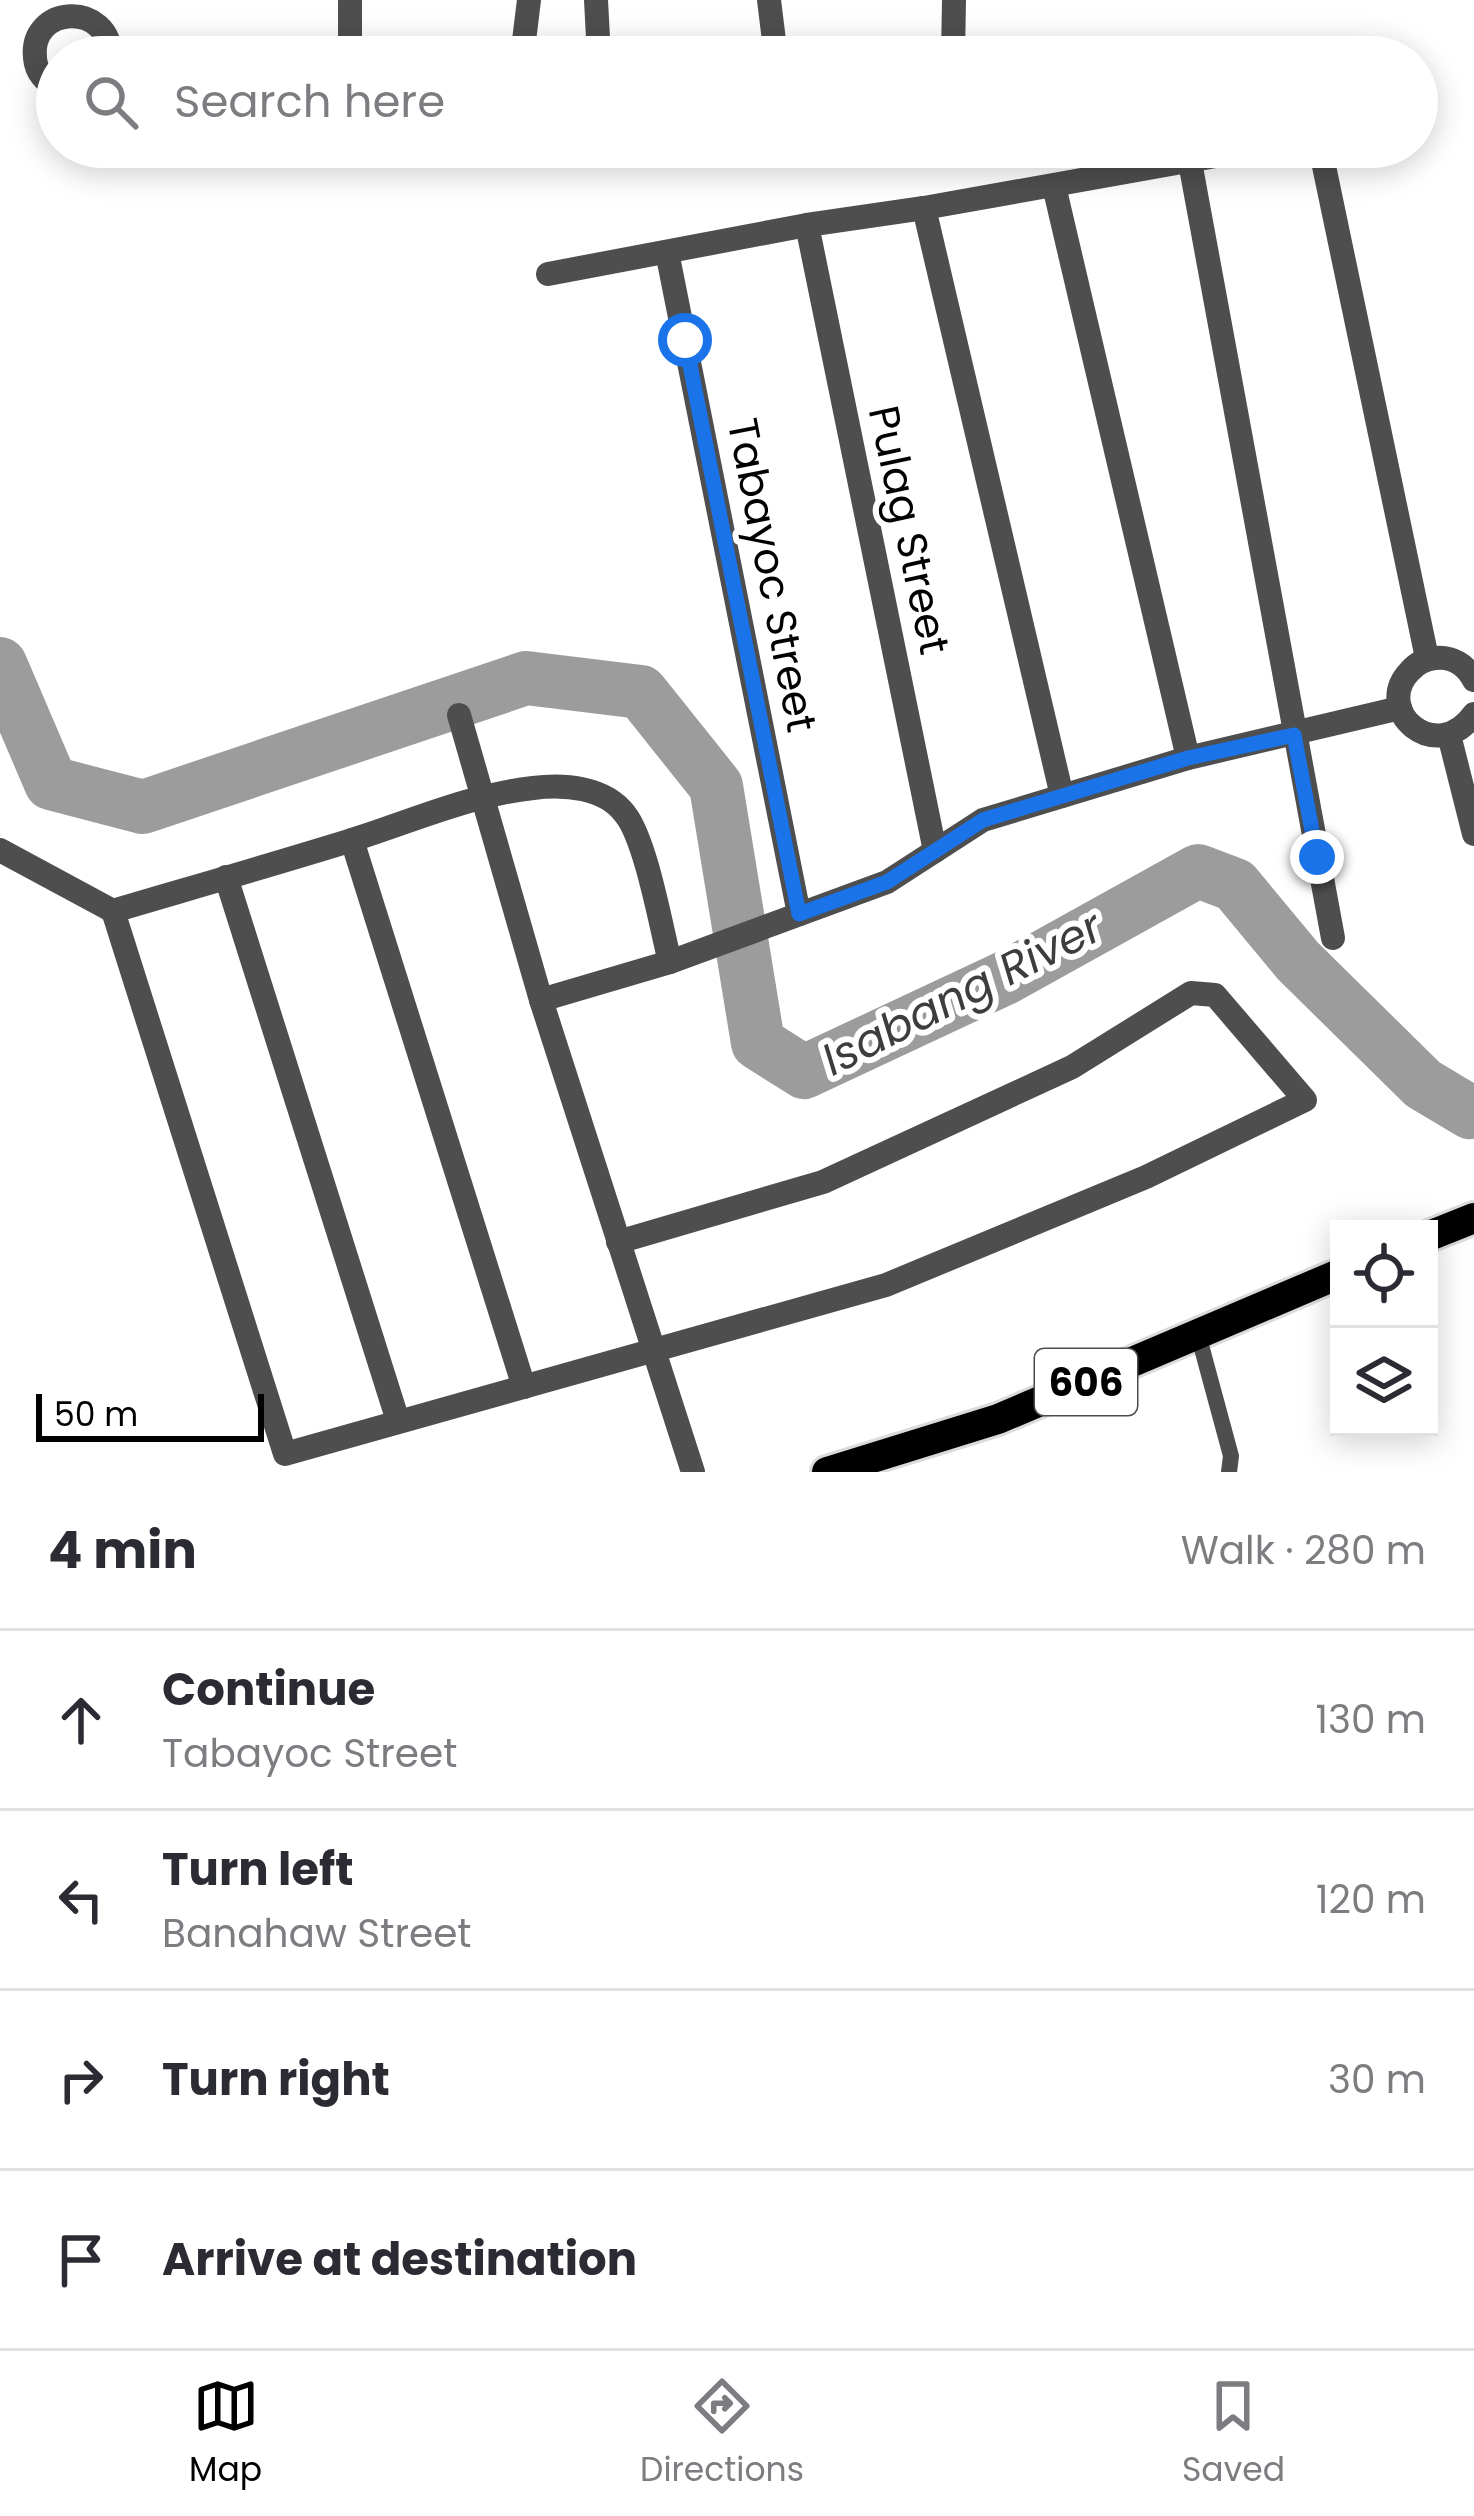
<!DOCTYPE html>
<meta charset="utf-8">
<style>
body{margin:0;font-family:Poppins,sans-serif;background:#f2f2f3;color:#2b2b33}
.controls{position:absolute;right:36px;bottom:36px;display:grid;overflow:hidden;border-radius:0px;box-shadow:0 6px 30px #0003}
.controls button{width:108px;height:108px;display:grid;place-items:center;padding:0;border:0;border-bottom:3px solid #e1e1e2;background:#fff;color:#2b2b33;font:60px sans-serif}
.scale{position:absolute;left:36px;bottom:30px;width:228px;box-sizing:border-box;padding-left:12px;border:6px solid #000;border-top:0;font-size:33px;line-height:42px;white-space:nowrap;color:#000;-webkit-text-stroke:9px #fff;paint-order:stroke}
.stop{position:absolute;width:36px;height:36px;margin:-27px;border:9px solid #1a73e8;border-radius:50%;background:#fff}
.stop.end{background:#1a73e8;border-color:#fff;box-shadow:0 3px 12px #0008}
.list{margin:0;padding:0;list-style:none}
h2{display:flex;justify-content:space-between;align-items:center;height:156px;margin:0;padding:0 48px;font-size:51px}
h2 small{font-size:39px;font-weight:400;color:#7c7c81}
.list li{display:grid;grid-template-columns:78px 1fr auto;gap:36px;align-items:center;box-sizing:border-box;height:180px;padding:0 48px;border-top:3px solid #e1e1e2}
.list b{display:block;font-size:45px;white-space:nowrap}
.list p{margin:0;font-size:39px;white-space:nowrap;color:#7c7c81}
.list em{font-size:39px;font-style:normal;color:#7c7c81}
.icon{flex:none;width:66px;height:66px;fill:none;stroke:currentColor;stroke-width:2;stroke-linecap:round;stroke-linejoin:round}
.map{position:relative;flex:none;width:1474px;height:1472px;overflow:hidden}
.search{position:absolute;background:#fff;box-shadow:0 6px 30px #0003;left:36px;right:36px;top:36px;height:132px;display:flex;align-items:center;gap:30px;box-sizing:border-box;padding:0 42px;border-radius:66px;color:#7c7c81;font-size:45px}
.sheet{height:876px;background:#fff}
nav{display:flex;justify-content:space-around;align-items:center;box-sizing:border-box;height:168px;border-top:3px solid #e1e1e2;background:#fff;font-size:33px;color:#7c7c81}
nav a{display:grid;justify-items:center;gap:6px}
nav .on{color:#000}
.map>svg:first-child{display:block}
</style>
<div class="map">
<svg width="1474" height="1472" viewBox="0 0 1474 1472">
<rect width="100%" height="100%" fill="#fff"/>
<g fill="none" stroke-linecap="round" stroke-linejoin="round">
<!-- river -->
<polyline stroke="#9c9c9c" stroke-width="54" points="0,664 51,783 143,807 526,678 641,692 716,786 758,1043 804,1072 1007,977 1198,871 1235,885 1298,961 1423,1084 1470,1112 1474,1110"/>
<!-- primary casing -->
<g stroke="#dbdbdb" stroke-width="36">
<g id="primary">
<polyline points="1429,1236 1474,1218"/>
<polyline points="827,1472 998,1419 1339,1274"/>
</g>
</g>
<!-- service -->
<polyline stroke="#4e4e4e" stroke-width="16" points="1198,1334 1231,1456 1229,1472"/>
<!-- minor -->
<g stroke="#4e4e4e" stroke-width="24">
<polyline points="596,0 599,57"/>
<polyline points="769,0 776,57"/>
<polyline points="350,57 350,0"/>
<polyline points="522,57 529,0"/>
<polyline points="953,57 954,0"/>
<path d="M57 88C45 82 36 72 35 58 29 5 110 0 111 57"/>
<polyline points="1320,147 1427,658"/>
<polyline points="1190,162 1333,938"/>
<polyline points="1054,186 1188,758"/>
<polyline points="924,208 1062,796"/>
<polyline points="807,225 935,851"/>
<polyline points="667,252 799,914"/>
<polyline points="548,274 807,225 924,208 1266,147"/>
<path d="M1474 680C1466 665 1452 656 1435 658 1424 659 1417 663 1410 671 1372 710 1436 767 1474 714"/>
<polyline points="459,715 541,1000 693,1472"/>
<polyline points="1449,735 1474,834"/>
<polyline points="352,840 524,1387"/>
<polyline points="0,850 113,911"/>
<polyline points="226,877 398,1421"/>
<polyline points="541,1000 670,962 887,882 983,820 1188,758 1400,708"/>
<path d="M618 1242 823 1182 1072 1067 1191 993 1215 995 1305 1100 1146 1177 886 1285 285 1454 113 911C191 888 271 865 349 841 410 822 469 795 533 788 564 784 605 787 625 814 646 840 661 927 670 962"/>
</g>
<!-- primary -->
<use href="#primary" stroke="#000" stroke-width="30"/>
</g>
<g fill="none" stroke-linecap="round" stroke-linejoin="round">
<!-- route -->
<polyline stroke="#1a73e8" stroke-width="15" points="685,340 799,914 887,882 983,820 1188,758 1294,735 1317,857"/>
</g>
<g text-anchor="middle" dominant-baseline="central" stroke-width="12" stroke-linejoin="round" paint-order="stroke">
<!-- shield labels -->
<rect fill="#fff" stroke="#4c4c4c" stroke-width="3" x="1035" y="1349" width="102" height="66" rx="9"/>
<g font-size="39" font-weight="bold" fill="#000">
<text x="1086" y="1382">606</text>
</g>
<!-- street labels -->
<g font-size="42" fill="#000" stroke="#fff">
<text transform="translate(909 530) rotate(78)">Pulag Street</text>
<text transform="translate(772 575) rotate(79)">Tabayoc Street</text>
</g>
<!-- water labels -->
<g font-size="45" font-style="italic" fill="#3d3d3d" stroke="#fff">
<text transform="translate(962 993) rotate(-27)">Isabang River</text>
</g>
</g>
</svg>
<div class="controls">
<button><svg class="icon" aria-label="locate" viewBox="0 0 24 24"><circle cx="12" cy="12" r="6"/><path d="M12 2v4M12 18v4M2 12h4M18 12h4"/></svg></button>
<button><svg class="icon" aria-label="layers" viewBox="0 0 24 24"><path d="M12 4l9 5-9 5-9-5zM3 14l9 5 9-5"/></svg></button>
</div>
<div class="scale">50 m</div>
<div class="stop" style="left:685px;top:340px"></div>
<div class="stop end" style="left:1317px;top:857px"></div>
<div class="search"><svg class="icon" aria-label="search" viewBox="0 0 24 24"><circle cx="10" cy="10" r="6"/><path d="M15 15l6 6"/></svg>Search here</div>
</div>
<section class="sheet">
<h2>4 min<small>Walk · 280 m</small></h2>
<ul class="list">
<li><svg class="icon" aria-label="ahead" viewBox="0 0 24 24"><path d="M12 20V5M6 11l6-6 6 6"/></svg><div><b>Continue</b><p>Tabayoc Street</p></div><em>130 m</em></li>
<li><svg class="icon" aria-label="left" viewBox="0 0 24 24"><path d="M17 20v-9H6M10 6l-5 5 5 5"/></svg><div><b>Turn left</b><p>Banahaw Street</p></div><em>120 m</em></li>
<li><svg class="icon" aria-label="right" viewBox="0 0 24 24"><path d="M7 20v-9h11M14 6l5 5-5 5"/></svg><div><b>Turn right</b></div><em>30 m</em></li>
<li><svg class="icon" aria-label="arrive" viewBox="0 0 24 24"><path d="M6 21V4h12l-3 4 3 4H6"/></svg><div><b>Arrive at destination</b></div></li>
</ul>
</section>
<nav>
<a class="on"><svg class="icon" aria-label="map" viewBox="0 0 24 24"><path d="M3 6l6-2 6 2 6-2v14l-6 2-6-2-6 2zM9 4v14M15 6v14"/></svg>Map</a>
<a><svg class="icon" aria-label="directions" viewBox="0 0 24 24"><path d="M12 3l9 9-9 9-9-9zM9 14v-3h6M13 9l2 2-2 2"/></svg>Directions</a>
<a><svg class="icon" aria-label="saved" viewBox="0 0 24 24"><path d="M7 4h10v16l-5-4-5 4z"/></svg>Saved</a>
</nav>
